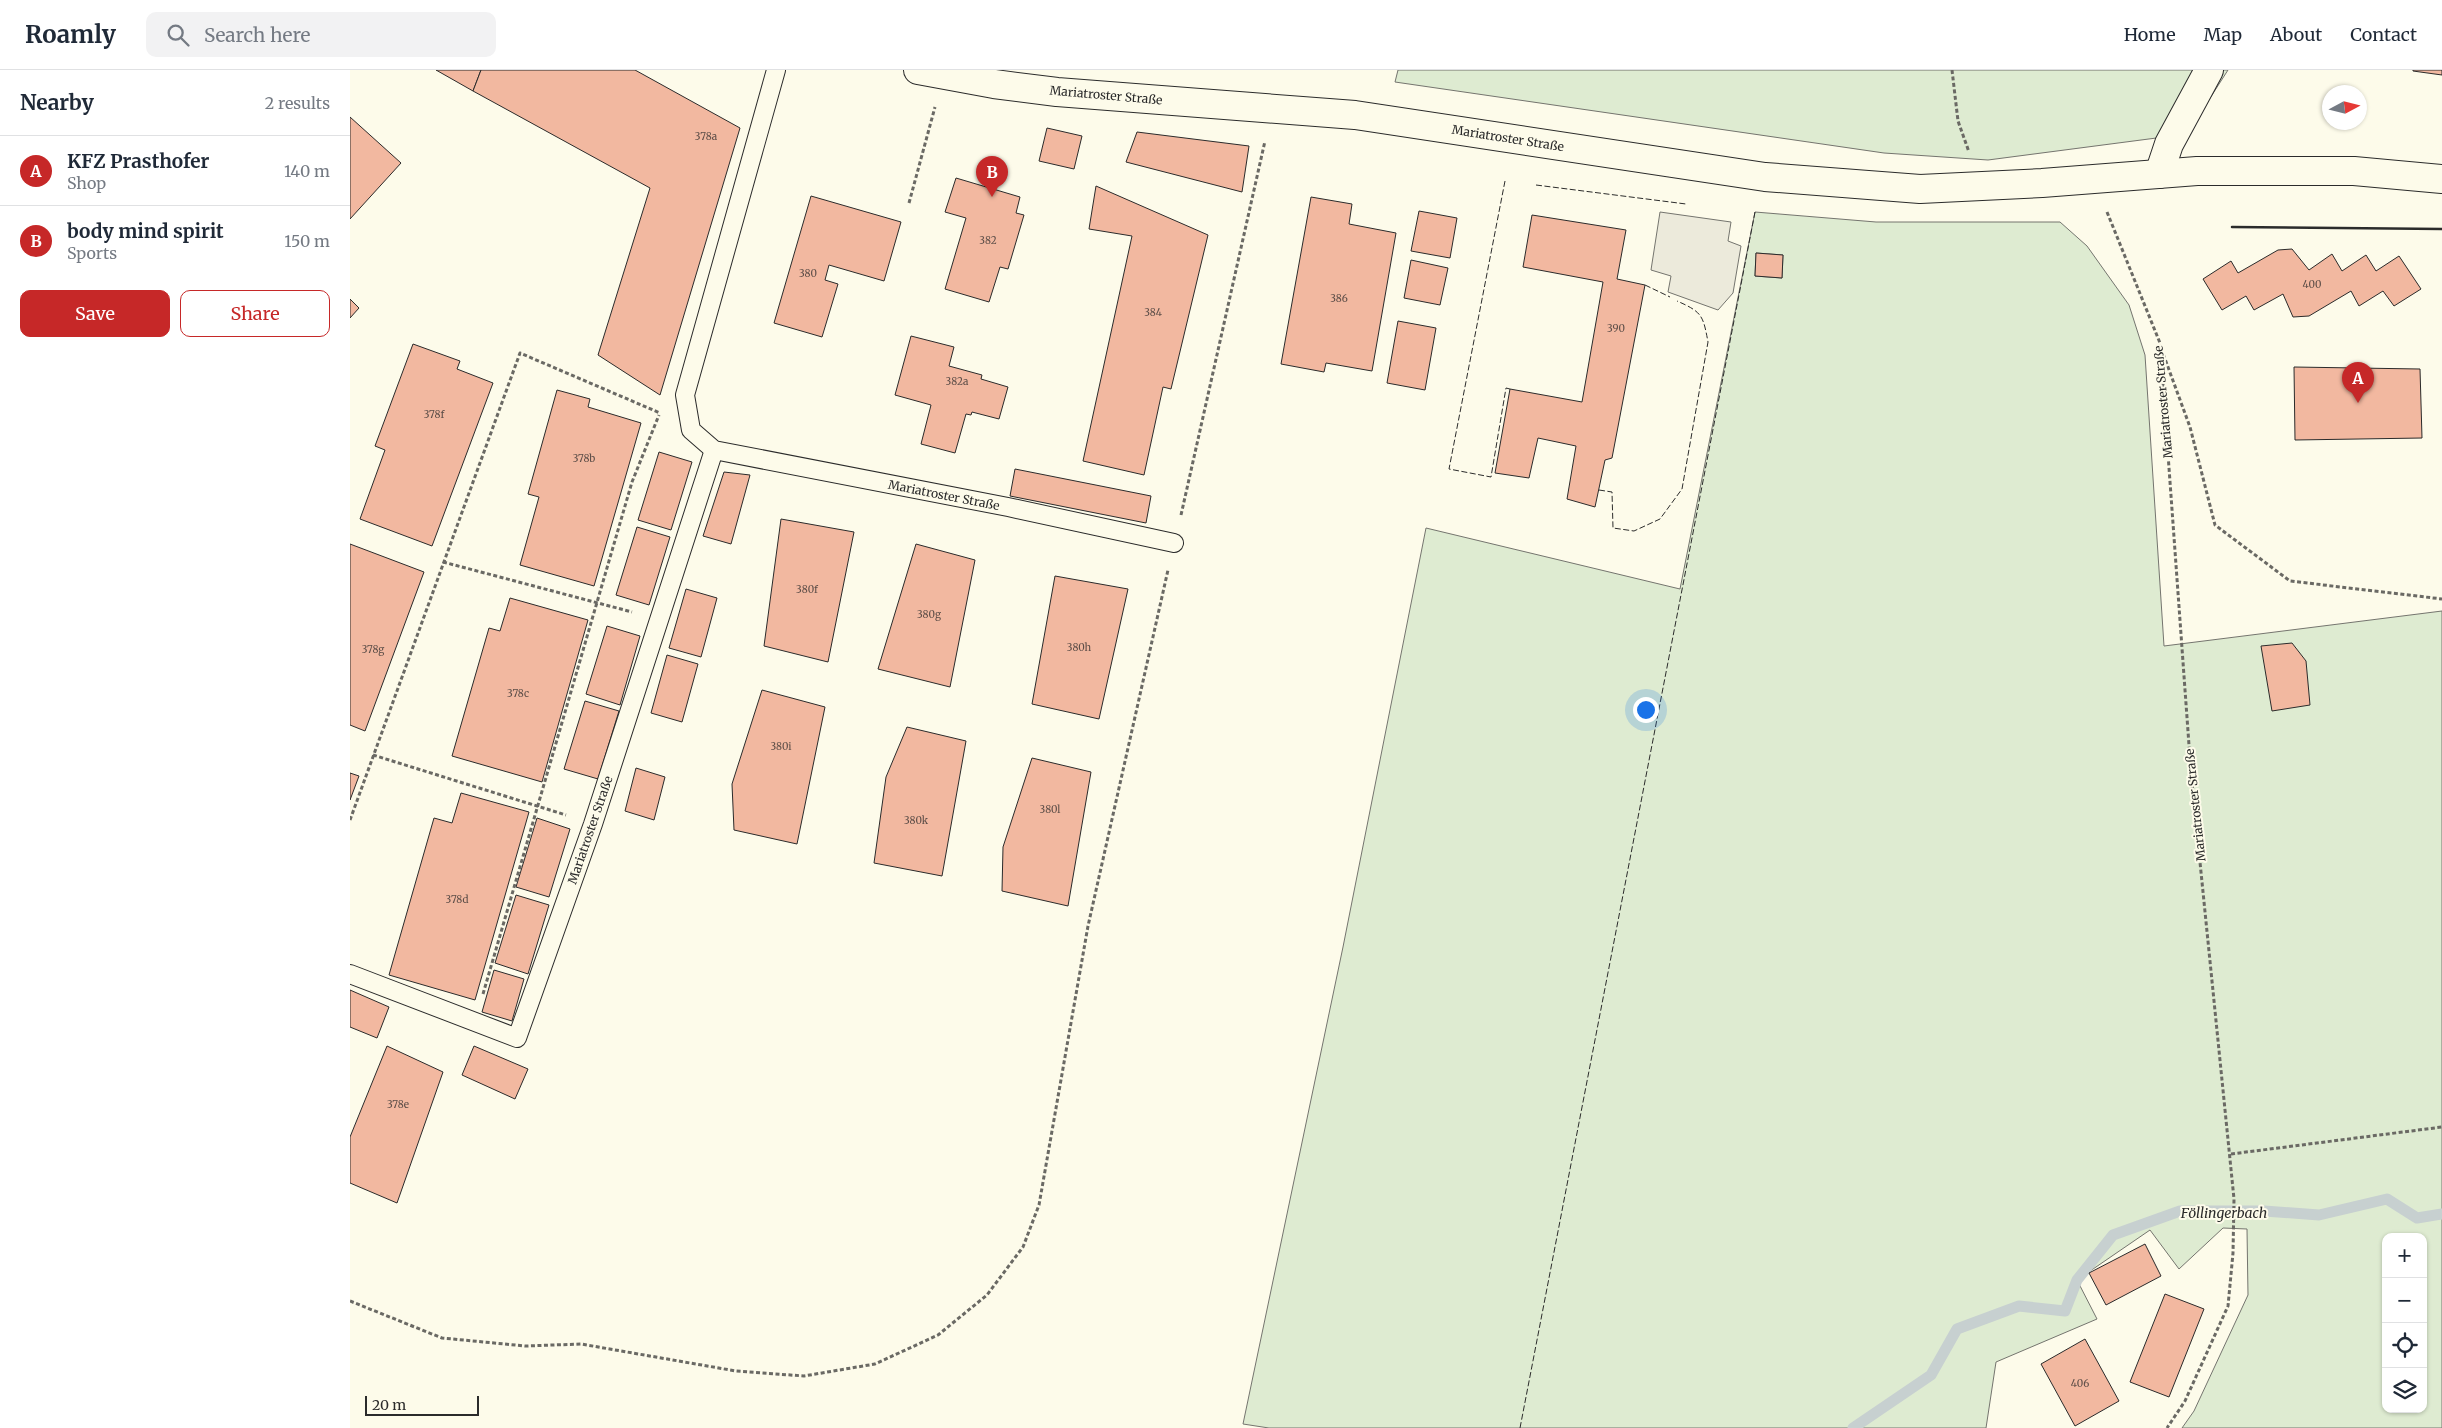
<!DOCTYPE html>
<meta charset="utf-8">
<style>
body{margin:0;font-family:Merriweather,serif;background:#f2f2f3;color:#1f2937}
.controls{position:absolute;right:15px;bottom:15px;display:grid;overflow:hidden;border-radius:10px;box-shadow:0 1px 4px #0004}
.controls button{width:45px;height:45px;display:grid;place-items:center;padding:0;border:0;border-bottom:1px solid #e0e1e3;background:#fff;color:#1f2937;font:25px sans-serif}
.compass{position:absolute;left:1972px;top:15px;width:45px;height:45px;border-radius:50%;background:#fff;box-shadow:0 1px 4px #0004;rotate:83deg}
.scale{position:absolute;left:15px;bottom:12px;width:114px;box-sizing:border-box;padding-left:5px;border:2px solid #2b2b2b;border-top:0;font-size:14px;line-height:18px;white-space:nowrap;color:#2b2b2b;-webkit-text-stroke:4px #fdfbea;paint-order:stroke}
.you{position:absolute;left:1295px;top:639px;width:18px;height:18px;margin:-12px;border:4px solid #fff;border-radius:50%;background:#1a73e8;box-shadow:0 0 0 8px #1a73e833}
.badge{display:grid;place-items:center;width:32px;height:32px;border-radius:50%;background:#c62828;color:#fff;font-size:16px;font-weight:700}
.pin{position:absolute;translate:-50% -41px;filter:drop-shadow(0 1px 2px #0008)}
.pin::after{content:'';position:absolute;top:26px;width:18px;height:15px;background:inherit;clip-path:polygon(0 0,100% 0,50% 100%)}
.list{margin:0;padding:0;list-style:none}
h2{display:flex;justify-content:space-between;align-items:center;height:65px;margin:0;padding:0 20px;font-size:21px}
h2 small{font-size:16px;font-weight:400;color:#747a83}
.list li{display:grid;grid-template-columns:32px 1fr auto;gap:15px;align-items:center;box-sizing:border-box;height:70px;padding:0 20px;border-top:1px solid #e0e1e3}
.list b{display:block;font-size:19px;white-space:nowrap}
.list p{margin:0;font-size:16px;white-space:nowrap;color:#747a83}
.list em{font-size:16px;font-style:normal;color:#747a83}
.actions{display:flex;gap:10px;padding:15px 20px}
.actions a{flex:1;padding:11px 0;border:1px solid #c62828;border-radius:10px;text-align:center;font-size:18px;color:#c62828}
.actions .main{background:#c62828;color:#fff}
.icon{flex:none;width:28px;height:28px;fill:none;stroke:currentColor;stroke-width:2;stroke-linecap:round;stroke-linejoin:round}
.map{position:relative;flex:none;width:2092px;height:1358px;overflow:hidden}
header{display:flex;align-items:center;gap:30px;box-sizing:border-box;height:70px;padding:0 25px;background:#fff;border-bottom:1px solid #e0e1e3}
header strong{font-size:24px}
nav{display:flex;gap:28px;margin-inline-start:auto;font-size:18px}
.search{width:350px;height:45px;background:#f2f2f3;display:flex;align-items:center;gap:12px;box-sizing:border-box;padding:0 18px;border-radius:10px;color:#747a83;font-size:19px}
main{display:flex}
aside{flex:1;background:#fff}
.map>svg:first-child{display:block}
</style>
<header>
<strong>Roamly</strong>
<div class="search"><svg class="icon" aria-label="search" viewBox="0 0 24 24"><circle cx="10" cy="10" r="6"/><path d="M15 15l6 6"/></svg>Search here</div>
<nav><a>Home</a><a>Map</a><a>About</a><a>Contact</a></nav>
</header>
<main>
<aside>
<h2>Nearby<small>2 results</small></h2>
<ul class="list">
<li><span class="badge">A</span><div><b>KFZ Prasthofer</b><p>Shop</p></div><em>140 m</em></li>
<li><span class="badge">B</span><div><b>body mind spirit</b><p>Sports</p></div><em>150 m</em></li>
</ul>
<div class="actions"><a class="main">Save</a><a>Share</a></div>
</aside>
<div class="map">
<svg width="2092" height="1358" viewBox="0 0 2092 1358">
<rect width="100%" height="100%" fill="#fdfbea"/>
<!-- green -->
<g fill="#deebd1" stroke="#74746e" fill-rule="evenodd">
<polygon points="1048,0 1878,0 1837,64 1638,90 1534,83 1045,12"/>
<path d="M1405 142 1526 152H1710L1737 176 1779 235 1795 285 1814 576 2092 541V1358H1832L1844 1341 1898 1225 1897 1159 1873 1158 1829 1199 1800 1160 1727 1210 1747 1249 1646 1292 1636 1358H919L893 1354 993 877 1076 458 1330 519ZM1406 183 1433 185 1432 208 1405 206ZM2036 1167H2073V1339H2036Z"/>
</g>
<!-- parking -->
<polygon fill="#eceadb" stroke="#74746e" points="1310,142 1381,152 1378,171 1391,176 1383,223 1368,240 1318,222 1321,206 1301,200"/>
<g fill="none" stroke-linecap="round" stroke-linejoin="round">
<!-- stream -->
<polyline stroke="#c7d0d0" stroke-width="11" points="1503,1358 1581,1305 1607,1259 1669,1236 1715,1241 1727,1210 1763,1165 1830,1141 1914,1141 1969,1145 2037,1129 2067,1148 2092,1144"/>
</g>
<!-- building -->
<g fill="#f2b8a0" stroke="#2b2b2b">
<polygon points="86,0 131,0 123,21"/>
<polygon points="131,0 285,0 390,58 310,325 248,285 300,118 123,21"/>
<polygon points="2092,0 2092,5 2063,1 2063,0"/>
<polygon points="0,47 51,93 0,149"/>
<polygon points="697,58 732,66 724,99 689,91"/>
<polygon points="787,62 899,76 892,122 776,92"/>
<polygon points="606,108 670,127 666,143 674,145 658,199 650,197 639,232 595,219 616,148 595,142"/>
<polygon points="746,116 858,165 821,319 813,317 794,405 733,391 782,166 739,159"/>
<polygon points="461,126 551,152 534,211 479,195 475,210 488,214 472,267 424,253"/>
<polygon points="961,127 1002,134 999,154 1046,163 1022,301 976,293 974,302 931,294"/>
<polygon points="1069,141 1107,148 1100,188 1061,181"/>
<polygon points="1182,145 1276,160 1267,209 1295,215 1262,388 1255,390 1245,437 1217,429 1226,376 1188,368 1179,408 1145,403 1160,319 1232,332 1253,212 1173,197"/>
<polygon points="1942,179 1959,200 1982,184 1992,201 2016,185 2026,201 2049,186 2071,219 2044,236 2033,221 2009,236 2001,221 1959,246 1943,247 1933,224 1904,240 1896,226 1872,240 1853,209 1881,191 1888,203 1928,180"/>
<polygon points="1406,183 1433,185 1432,208 1405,206"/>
<polygon points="1061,190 1098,198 1090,235 1054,228"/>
<polygon points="0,229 9,238 0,248"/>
<polygon points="1048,251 1086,258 1075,320 1037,313"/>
<polygon points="561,266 604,277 599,296 632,305 631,309 658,317 649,349 622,342 621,345 616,344 605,383 571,374 581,335 545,325"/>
<polygon points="63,274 110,291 107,299 143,313 82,476 10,449 35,380 25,376"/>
<polygon points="1944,297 2070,299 2072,368 1945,370"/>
<polygon points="207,320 240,329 238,337 291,353 244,516 170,495 189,427 178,424"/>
<polygon points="309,382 342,392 321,460 288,450"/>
<polygon points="665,399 801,426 796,453 660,426"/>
<polygon points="374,402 400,405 381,474 353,466"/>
<polygon points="431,449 504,462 478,592 414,576"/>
<polygon points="287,457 320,467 299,535 266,525"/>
<polygon points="0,474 74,502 15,661 0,655"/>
<polygon points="566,474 625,490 600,617 528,599"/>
<polygon points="705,506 778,519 749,649 682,634"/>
<polygon points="336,519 367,528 351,587 319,578"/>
<polygon points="160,528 238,550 192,712 102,686 139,558 150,561"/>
<polygon points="257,556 290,566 270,635 236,624"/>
<polygon points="1942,573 1956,591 1960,635 1922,641 1911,576"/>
<polygon points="317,585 348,594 332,652 301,643"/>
<polygon points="412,620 475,637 447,774 384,760 382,714"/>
<polygon points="235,631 269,641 248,709 214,699"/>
<polygon points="557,657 616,671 592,806 524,793 536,707"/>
<polygon points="682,688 741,702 718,836 652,821 653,777"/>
<polygon points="286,698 315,707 304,750 275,741"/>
<polygon points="0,703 9,706 0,730"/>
<polygon points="111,723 179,742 125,930 39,905 84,748 102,753"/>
<polygon points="187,748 220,759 199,827 166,817"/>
<polygon points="166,825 199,835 178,904 145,893"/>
<polygon points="144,900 174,909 162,951 132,942"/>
<polygon points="0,920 39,937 27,968 0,957"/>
<polygon points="37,976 93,1002 47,1133 0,1113 0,1067"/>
<polygon points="124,976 178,999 165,1029 112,1005"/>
<polygon points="1795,1174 1811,1206 1756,1235 1739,1203"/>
<polygon points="1815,1224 1854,1239 1819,1327 1780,1312"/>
<polygon points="1735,1269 1769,1331 1725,1356 1691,1294"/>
</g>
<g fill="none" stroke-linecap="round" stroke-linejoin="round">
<!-- service casing -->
<g stroke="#2b2b2b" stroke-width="20">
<g id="service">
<polyline points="426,0 335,325 341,360 364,380 658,437 824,473"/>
<polyline points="0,904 167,968 243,754 364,380"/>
</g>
</g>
<!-- minor casing -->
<g stroke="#2b2b2b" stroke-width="30">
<polyline id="minor" points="1809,104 1819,74 1859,0"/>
</g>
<!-- primary casing -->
<g stroke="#2b2b2b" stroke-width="30">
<polyline id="primary" points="568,0 644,14 707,22 1005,45 1415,107 1570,119 1692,113 1847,101 2004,101 2092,109"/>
</g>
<!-- path -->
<g stroke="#6a6964" stroke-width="3" stroke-dasharray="4 2.5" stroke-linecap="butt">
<polyline points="1602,0 1608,51 1619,82"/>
<polyline points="559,133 585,37"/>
<polyline points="1757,142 1810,273 1841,703 1884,1129 1883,1183 1878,1236 1835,1331 1817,1358"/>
<polyline points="1811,278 1840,357 1865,455 1940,511 2092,529"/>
<polyline points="831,445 915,71"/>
<polyline points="93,492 282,542"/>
<polyline points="23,685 216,745"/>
<polyline points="0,750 170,283 310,343"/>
<polyline points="133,924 282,412 309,345"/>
<polyline points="1881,1084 2092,1057"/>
<polyline points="0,1231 92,1268 175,1276 231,1274 386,1301 454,1306 525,1294 588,1265 637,1225 673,1177 689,1135 738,856 818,500"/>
</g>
<!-- service -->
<use href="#service" stroke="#fdfbea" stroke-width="18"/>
<!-- minor -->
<use href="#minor" stroke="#fdfbea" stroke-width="28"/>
<!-- primary -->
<use href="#primary" stroke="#fdfbea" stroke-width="28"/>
<!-- fence -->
<g stroke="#2b2b2b" stroke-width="1" stroke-dasharray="6 2.5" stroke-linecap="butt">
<polyline points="1155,111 1099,399 1141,407 1156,318 1160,319"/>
<polyline points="1186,115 1336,134"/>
<polyline points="1295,215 1320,227"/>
<path d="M1249 420 1262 422 1263 458 1284 461 1310 449 1332 419 1358 272C1353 245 1352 242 1327 231"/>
<polyline points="1170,1358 1405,142"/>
</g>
<!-- wall -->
<polyline stroke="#2b2b2b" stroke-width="2.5" points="1882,157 2092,159"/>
</g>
<g text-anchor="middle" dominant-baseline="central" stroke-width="4" stroke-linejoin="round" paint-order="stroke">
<!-- number labels -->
<g font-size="10" fill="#5d4e48">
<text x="356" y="66">378a</text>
<text x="638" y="170">382</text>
<text x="458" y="203">380</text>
<text x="1962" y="214">400</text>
<text x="989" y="228">386</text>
<text x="803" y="242">384</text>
<text x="1266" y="258">390</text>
<text x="607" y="311">382a</text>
<text x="84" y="344">378f</text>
<text x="234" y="388">378b</text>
<text x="457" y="519">380f</text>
<text x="579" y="544">380g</text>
<text x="729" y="577">380h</text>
<text x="23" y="579">378g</text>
<text x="168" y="623">378c</text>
<text x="431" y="676">380i</text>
<text x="700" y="739">380l</text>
<text x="566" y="750">380k</text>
<text x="107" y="829">378d</text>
<text x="48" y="1034">378e</text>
<text x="1730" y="1313">406</text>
</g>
<!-- street labels -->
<g font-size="12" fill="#2b2b2b" stroke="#fdfbea">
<text transform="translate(756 25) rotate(5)">Mariatroster Straße</text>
<text transform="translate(1158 68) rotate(9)">Mariatroster Straße</text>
<text transform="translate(1813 332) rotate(-95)">Mariatroster Straße</text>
<text transform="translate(594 425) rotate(11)">Mariatroster Straße</text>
<text transform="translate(1845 735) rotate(-96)">Mariatroster Straße</text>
<text transform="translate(240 760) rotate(-71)">Mariatroster Straße</text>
</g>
<!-- water labels -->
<g font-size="14" font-style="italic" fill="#2b2b2b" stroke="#fdfbea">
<text x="1874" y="1143">Föllingerbach</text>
</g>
</g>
</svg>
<div class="controls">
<button>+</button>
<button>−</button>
<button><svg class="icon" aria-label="locate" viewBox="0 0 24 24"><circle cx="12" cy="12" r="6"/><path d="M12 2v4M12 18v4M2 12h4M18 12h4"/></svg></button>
<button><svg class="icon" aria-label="layers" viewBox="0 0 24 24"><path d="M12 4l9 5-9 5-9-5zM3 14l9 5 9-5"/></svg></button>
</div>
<svg class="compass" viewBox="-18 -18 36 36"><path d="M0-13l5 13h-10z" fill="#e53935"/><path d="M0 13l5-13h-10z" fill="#747a83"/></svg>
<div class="scale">20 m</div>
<div class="you"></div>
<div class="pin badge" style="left:2008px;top:333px">A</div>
<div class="pin badge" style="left:642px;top:127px">B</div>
</div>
</main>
